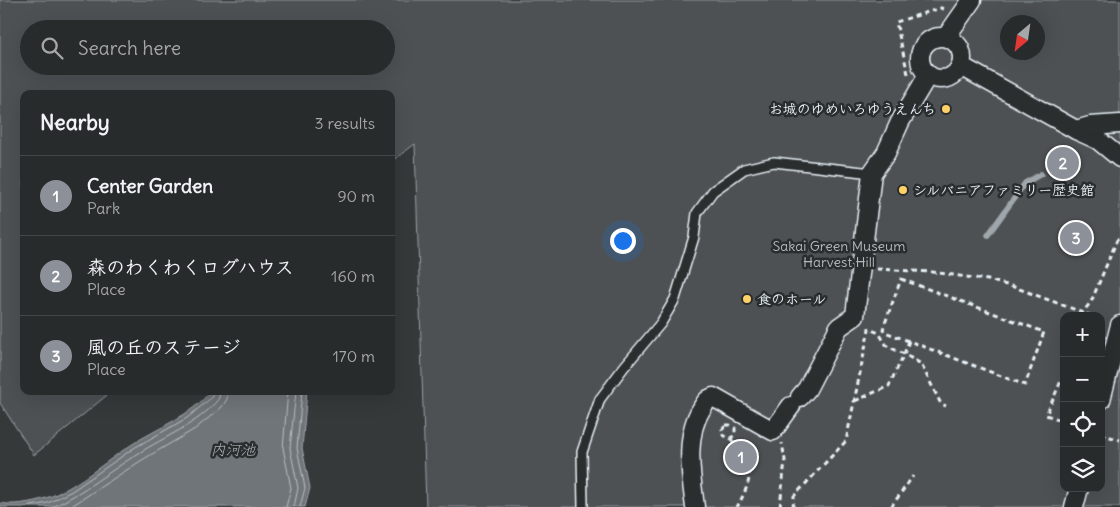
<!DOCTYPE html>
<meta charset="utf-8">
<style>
body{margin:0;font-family:Delius,"Klee One",sans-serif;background:#343738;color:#f1f3f6}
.controls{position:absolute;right:15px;bottom:15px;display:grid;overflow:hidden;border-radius:10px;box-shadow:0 5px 20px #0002}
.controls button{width:45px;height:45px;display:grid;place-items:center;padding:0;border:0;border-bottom:1px solid #444748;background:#282b2c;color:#f1f3f6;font:25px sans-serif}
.compass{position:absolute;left:1000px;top:15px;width:45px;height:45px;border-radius:50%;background:#282b2c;box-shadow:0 5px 20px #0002;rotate:209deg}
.you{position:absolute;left:622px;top:240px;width:18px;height:18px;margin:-12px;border:4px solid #fff;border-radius:50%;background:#1a73e8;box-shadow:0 0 0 8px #1a73e833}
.badge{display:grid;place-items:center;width:32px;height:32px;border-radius:50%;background:#8c9099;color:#fff;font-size:16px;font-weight:700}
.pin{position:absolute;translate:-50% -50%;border:2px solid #fff;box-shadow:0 1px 5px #0006}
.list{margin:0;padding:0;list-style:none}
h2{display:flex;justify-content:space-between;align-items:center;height:65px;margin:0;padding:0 20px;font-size:21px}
h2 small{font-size:16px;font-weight:400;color:#a5a7a9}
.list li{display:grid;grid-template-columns:32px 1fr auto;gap:15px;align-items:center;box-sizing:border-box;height:80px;padding:0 20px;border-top:1px solid #444748}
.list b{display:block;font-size:19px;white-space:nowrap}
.list p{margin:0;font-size:16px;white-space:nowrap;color:#a5a7a9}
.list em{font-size:16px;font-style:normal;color:#a5a7a9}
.icon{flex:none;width:28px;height:28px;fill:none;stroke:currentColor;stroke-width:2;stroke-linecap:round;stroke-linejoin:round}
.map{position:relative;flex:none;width:1120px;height:507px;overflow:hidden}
.search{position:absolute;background:#282b2c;box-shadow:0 5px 20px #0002;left:20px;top:20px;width:375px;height:55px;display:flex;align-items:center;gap:12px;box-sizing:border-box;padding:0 18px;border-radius:28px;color:#a5a7a9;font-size:19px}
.panel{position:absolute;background:#282b2c;box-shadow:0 5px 20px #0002;left:20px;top:90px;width:375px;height:305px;border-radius:10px}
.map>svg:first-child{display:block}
</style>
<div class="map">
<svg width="1120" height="507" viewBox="0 0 1120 507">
<rect width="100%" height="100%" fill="#35393a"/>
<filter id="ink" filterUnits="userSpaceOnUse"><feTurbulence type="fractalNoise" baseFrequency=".02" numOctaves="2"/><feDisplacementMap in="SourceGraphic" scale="10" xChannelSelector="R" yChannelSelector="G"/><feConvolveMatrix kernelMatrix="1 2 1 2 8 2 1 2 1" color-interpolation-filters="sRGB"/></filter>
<g filter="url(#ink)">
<!-- green -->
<path fill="#4d5152" stroke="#9aa1a5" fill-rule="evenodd" d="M0 0H1120V507H426L415 144 391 162V94H24V391H112L34 455 0 403ZM1008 22H1038V52H1008ZM29 29H386V66H29ZM1064 316H1101V488H1064Z"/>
<!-- water -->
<path fill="#707579" stroke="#a0a7ac" d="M211 391H307L302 448 310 488 305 507H0V503C14 506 32 502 46 498 73 490 106 461 131 445 157 428 191 416 211 391Z"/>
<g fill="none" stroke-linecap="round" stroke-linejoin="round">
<!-- shore -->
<g stroke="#b8bfc5" stroke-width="1">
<polyline points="25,507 48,503 72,491 134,448 187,418 211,398 214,391"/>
<path d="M53 507C84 492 110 471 139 453 164 437 196 425 216 402 219 399 220 396 220 391"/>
<polyline points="70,507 142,460 195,429 222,407 227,399 228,391"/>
<polyline points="286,507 291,488 283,448 288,391"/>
<polyline points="294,507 298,488 290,448 296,391"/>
<polyline points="300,507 305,488 297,448 302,391"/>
</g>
<!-- stream -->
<polyline stroke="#a0a7ac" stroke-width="5.5" points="988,235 1025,183 1041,174"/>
<!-- lane casing -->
<g stroke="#e8f1f8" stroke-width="12">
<polyline id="lane" points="583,507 582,452 600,399 624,367 661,323 675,299 694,237 697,213 713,191 744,169 774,162 872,173"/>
</g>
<!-- street casing -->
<g stroke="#e8f1f8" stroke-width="21">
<g id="street">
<circle cx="941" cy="58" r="21"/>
<polyline points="946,37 972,0"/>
<polyline points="961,66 1076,130 1098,140 1120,158"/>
<polyline points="1076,130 1090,126 1120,124"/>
<polyline points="800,397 807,389 839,327 855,316 872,173 886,153 900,122 928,75"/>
<polyline points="1101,400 1120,325"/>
<path d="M695 507C691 476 684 435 702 408 705 403 707 399 713 397L773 431 791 406"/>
<polyline points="1074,507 1079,488"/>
</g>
</g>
<!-- path -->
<g stroke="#e8f1f8" stroke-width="3" stroke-dasharray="5 4" stroke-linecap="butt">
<polyline points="908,74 896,22 941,8 944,9"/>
<polyline points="877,269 932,272 988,280 1014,287 1092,316"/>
<polygon points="901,279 1044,332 1025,385 885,332 883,329"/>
<polyline points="1082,316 1082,313 1091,302 1117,240 1120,239"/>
<polyline points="909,341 904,354 921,364 941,404 946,406"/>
<polyline points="1064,358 1062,362 1064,365"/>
<polyline points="1064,374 1046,415 1064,421"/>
<polyline points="855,401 889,386 904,354 887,346 879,333 869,329"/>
<polygon points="726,425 730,425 735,428 735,433 731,439 723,435 722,430"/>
<polyline points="1101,434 1120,440"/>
<path d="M731 439C753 467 755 475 737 507"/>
<polyline points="780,507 785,460 782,443"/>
<polyline points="793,507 794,496 846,441 869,329 868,326"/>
<polyline points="891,507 913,476"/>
</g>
<!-- lane -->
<use href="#lane" stroke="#2a2d2e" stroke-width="9"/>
<!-- street -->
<use href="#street" stroke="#2a2d2e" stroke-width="18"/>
</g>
</g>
<!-- markers -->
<g fill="#ffd166" stroke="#2a2d2e" stroke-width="2">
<circle cx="946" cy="109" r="5"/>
<circle cx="903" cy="190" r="5"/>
<circle cx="747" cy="299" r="5"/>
</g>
<g text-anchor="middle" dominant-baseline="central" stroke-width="5" stroke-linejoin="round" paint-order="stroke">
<!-- poi labels -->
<g font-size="14" font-weight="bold" fill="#e8f1f8" stroke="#2a2d2e" text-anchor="start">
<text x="936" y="109" text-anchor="end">お城のゆめいろゆうえんち</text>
<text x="913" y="190">シルバニアファミリー歴史館</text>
<text x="757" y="299">食のホール</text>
</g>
<!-- park labels -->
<g font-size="14" fill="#b2b9be" stroke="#2a2d2e">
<text x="839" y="246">Sakai Green Museum<tspan x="839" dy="16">Harvest Hill</tspan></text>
</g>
<!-- water labels -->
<g font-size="15" font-style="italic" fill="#acb3b8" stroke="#2a2d2e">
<text x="233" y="449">内河池</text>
</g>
</g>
</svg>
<div class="controls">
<button>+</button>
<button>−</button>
<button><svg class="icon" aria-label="locate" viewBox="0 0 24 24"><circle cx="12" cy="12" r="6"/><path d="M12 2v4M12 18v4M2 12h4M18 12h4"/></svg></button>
<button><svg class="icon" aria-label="layers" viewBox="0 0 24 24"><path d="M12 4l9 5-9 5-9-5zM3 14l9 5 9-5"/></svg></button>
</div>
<svg class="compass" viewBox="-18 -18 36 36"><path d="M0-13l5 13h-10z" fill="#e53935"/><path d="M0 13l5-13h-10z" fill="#a5a7a9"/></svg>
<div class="you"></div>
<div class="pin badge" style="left:741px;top:457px">1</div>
<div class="pin badge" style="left:1063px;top:163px">2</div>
<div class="pin badge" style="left:1076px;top:238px">3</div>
<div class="search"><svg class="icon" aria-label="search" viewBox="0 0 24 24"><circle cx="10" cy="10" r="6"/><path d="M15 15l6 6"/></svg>Search here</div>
<section class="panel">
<h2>Nearby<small>3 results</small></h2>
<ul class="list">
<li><span class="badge">1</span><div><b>Center Garden</b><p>Park</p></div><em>90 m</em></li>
<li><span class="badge">2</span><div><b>森のわくわくログハウス</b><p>Place</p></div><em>160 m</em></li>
<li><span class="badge">3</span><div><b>風の丘のステージ</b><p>Place</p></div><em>170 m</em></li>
</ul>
</section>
</div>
